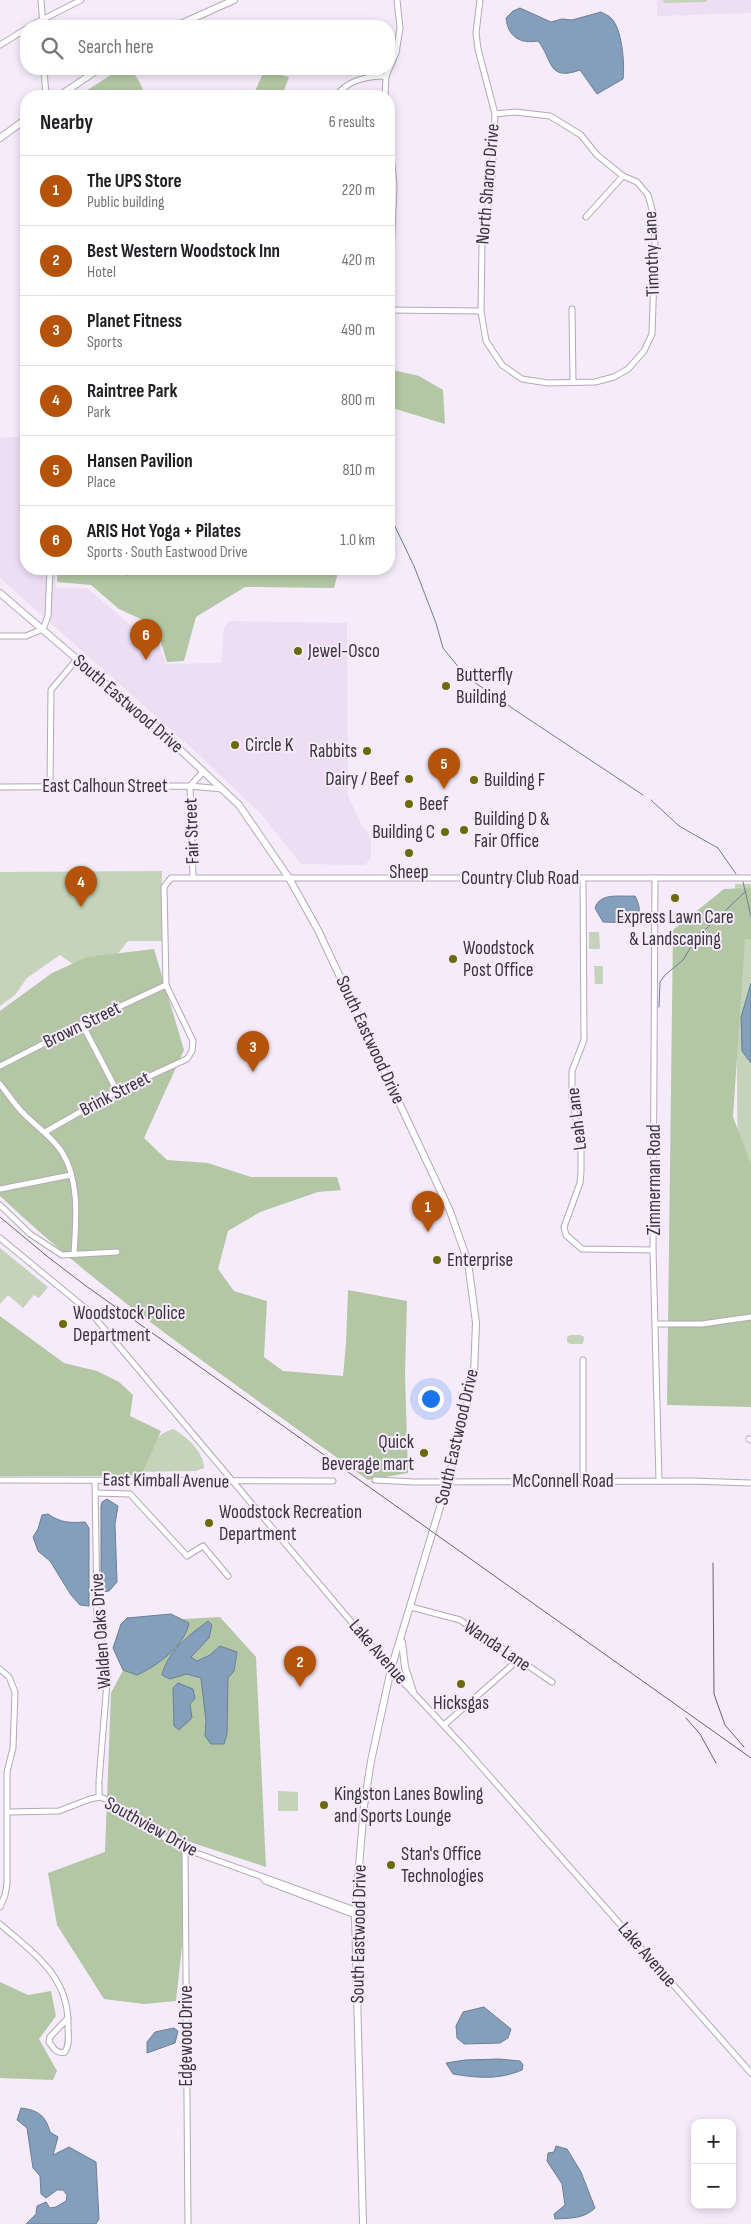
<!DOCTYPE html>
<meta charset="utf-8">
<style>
body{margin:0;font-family:"Sofia Sans Condensed",sans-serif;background:#f6f6f6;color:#202124}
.controls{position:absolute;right:15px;bottom:15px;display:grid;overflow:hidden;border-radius:10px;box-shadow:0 2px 8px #0003}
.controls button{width:45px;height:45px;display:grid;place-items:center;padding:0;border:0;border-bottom:1px solid #e0e0e0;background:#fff;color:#202124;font:25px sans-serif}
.you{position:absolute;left:430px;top:1398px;width:18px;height:18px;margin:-12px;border:4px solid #fff;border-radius:50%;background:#1a73e8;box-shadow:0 0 0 8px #1a73e833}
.badge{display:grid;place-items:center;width:32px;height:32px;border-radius:50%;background:#b45309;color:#fff;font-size:16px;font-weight:700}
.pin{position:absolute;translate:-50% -41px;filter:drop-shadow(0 1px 2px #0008)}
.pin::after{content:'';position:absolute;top:26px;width:18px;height:15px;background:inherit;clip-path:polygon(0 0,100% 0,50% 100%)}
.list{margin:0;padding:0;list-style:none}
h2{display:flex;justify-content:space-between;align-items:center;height:65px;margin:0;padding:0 20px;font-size:21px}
h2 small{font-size:16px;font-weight:400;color:#757577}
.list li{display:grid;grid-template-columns:32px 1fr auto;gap:15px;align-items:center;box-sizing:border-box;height:70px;padding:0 20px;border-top:1px solid #e0e0e0}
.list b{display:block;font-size:19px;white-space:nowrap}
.list p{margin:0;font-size:16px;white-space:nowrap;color:#757577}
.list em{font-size:16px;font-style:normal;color:#757577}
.icon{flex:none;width:28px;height:28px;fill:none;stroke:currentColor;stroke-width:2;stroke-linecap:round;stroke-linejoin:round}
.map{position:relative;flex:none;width:751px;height:2224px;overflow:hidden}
.search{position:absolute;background:#fff;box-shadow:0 2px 8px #0003;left:20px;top:20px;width:375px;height:55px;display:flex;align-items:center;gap:12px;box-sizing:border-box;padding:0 18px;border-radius:20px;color:#757577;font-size:19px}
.panel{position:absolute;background:#fff;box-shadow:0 2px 8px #0003;left:20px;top:90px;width:375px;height:485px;border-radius:20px}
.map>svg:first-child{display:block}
</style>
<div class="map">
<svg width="751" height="2224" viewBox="0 0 751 2224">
<rect width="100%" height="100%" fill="#f5ebfb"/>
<!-- built -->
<g fill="#eddef4">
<polygon points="657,0 751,0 751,13 657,16"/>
<polygon points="26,436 26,569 55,569 56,588 87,588 134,628 143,624 154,632 166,664 221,663 224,627 229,621 347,623 348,796 362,826 371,838 371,858 365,865 301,864 262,815 195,751 0,578 0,438"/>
</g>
<!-- green -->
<g fill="#c4d3b9">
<polygon points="663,0 707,0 707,2 664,3"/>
<polygon points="162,871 162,941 128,941 109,965 84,972 60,955 27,978 15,995 0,1006 0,872"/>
<polygon points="735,884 751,884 751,1183 738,1183"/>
<polygon points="589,932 599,932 600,949 589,949"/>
<polygon points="594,966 603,966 603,984 595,984"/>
<polygon points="0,1248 48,1287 39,1298 34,1295 23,1308 8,1295 0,1304"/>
<polygon points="570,1335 580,1335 584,1337 583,1344 570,1344 567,1342 567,1337"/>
<path d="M173 1429C186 1435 205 1454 204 1468L196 1471 132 1472C143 1457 154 1434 173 1429Z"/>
<polygon points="313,1508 331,1508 331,1518 313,1517"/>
<polygon points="278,1791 298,1792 298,1811 278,1811"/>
</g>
<!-- forest -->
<g fill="#b3c7a4">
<path d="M120 69C136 69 141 84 145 96H78Z"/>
<polygon points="264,71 289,77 282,96 253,96"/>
<polygon points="389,369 419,376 443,390 445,424 389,407"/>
<polygon points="57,569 339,569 334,588 245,587 196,617 184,661 167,662 156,626 119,609 91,585 57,582"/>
<polygon points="751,888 751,939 745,939 733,1117 751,1165 751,1407 667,1405 673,930 724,889"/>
<path d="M154 949 184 1050 144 1138 167 1160 208 1163 251 1177H337L341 1190 318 1192 260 1212 228 1231 218 1269 234 1291 267 1301 264 1357 283 1371 343 1376 346 1343 348 1290 407 1301 405 1375 408 1473 368 1480C243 1389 112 1302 0 1196V1011L52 973 87 957Z"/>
<polygon points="0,1316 64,1363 97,1371 119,1382 133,1395 130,1416 161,1431 141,1476 0,1476"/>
<polygon points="220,1617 256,1657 266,1867 187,1841 182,1946 176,2001 144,2004 104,1999 57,1925 48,1873 105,1852 111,1693 149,1621"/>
<polygon points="0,1982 28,1995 51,1991 56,2016 39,2039 57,2071 53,2080 0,2078"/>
</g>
<!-- water -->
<g fill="#839fbb" stroke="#6c7f95">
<path d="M520 8 551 22 562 19 572 20 601 12C604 14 608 15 611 18 622 28 625 64 623 79L597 94 580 70C547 82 553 59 538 41 520 44 508 37 506 18L513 11Z"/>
<path d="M635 896C640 905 641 913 636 923L603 922 595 908C600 892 621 897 635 896Z"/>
<polygon points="751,983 751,1063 742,1051 741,1017"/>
<polygon points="107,1499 118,1506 115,1524 117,1582 109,1591 103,1592 101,1588 101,1506 102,1502"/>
<path d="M48 1514C61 1523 70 1523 85 1522L89 1528V1606L80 1605 71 1595 50 1561 38 1551 33 1537 38 1529 42 1515Z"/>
<path d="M171 1614 189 1623C185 1646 157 1666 137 1675L123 1670 113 1648 121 1624 127 1618Z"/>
<path d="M208 1621 212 1625 209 1638 191 1657 197 1661 210 1655 220 1646 237 1652 234 1671 228 1678 227 1734 224 1744H211L205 1736 206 1721 201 1678 187 1674 170 1679 162 1675C167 1652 189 1635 208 1621Z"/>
<polygon points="178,1683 193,1689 195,1698 190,1704 192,1718 179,1730 174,1726 173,1688"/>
<polygon points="484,2007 511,2029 508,2038 500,2043 464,2044 457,2038 456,2026 463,2012"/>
<polygon points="174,2028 178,2031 175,2043 147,2053 147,2042 155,2032"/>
<path d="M499 2059 520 2061 523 2065 522 2070C498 2080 478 2078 453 2074L446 2063 465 2060Z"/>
<path d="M21 2108C38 2110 46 2116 50 2132L58 2137 53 2155 69 2147 96 2162 99 2219 96 2224H26L36 2214 37 2206 46 2202 50 2208 56 2207 66 2201 67 2195 63 2190H57L46 2198 41 2194 40 2176 33 2168 27 2128 17 2120Z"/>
<path d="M556 2146 567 2149 581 2172 595 2208C584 2219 570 2218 555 2219L554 2214 565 2205 562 2184 547 2161 548 2153 554 2152Z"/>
</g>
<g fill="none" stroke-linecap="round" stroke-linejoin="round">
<!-- stream -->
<g stroke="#6c7f95" stroke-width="1">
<polyline points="389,514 414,566 436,623 443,648 460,669 471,680 515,710 643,795"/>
<polyline points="106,572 120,572 127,575 136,573 164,574 168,569"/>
<polyline points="651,800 679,826 718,848 736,874"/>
<polyline points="743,882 751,916"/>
<polyline points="659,1007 660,982 665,975 683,960 700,932 706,929 746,891"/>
</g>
<!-- minor casing -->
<g stroke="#b3a9b8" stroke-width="7">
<g id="minor">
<polyline points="41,0 43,26"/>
<polyline points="480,0 476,33 478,49 495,114 492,179 482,244 481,311 486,341 502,365 522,379 548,383 595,382 614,377 628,369 644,351 652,334 655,246 654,216 648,195 637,182 623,176 597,155 581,135 550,116 515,112 495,114"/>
<polyline points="30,26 81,0"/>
<polyline points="0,45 26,29"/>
<polyline points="44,69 46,96"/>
<path d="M336 96C348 80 366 76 386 76"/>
<polyline points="385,96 386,76 396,53 400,28 397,0"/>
<polyline points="389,133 394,186 389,302"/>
<polyline points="586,217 623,176"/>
<polyline points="572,309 573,382"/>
<polyline points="389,310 481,311"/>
<polyline points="0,636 26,636 43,629 48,616 50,569"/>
<polyline points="50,786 51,690 77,659"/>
<polyline points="190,786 193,876"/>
<polyline points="190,786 203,772"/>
<polyline points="0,787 190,786 222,789"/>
<polyline points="655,878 653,1250 659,1481"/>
<polyline points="583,879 584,1040 572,1071 572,1098 581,1146 581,1172 580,1183 564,1227 566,1235 582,1249 653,1250"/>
<polyline points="82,1024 117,1091"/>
<polyline points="0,1066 82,1024 166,985"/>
<path d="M0 1084C8 1094 15 1105 24 1114 36 1126 52 1137 62 1152 80 1181 76 1221 74 1254"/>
<polyline points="45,1132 117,1091 187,1059 192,1051 193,1041 166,985 164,887 171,878 751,878"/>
<polyline points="0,1189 71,1175"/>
<polyline points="0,1205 30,1234 62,1255 117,1252"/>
<polyline points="0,1238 91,1313 391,1669 463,1746 751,2073"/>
<polyline points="656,1324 702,1324 751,1317"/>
<polyline points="749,1439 751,1440"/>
<polyline points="0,1480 333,1481"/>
<polyline points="375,1480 414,1482 691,1481 751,1483"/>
<polyline points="95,1481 97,1613 107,1682 99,1781"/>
<polyline points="583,1482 583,1360"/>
<polyline points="96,1493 130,1494 187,1556 203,1546 228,1576"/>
<polyline points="411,1607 460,1620 552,1682"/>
<polyline points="0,1669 9,1677 15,1692 13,1748 7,1772 7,1884 5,1895 0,1907"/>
<polyline points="444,1725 518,1660"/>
<polyline points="99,1784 99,1797"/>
<polyline points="8,1812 59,1811 90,1799 100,1797 113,1802 131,1820 185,1849 355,1910"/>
<polyline points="185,1849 188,2224"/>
<polyline points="262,1877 265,1881 355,1915"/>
<path d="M0 1924C34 1954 69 1976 68 2025 68 2035 70 2044 65 2052 57 2054 54 2049 49 2042L50 2037 68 2018"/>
</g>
</g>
<!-- major casing -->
<g stroke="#b3a9b8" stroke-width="8">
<g id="major">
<polyline points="176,26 234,0"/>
<polyline points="59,96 99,69"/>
<polyline points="0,138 26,119"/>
<polyline points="0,593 156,727 239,805 289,878 318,930 450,1211 468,1262 476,1323 474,1374 448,1481 391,1669 371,1761 364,1806 355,1915 363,2224"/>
<polyline points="402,1642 405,1667 413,1692"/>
</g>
</g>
<!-- minor -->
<use href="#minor" stroke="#fff" stroke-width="5"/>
<!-- major -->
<use href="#major" stroke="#fff" stroke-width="6"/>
<!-- rail -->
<g stroke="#6a656e" stroke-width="1">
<polyline points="0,1217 48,1257 86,1286 751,1758"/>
<polyline points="713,1563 714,1694 725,1725 744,1747"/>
<polyline points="686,1718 700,1734 716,1763"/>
</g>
</g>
<!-- markers -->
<g fill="#6b6a06" stroke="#f5ebfb" stroke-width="2">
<circle cx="298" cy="651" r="5"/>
<circle cx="446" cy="686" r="5"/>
<circle cx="235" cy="745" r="5"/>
<circle cx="367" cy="751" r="5"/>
<circle cx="409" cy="779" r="5"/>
<circle cx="474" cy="780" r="5"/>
<circle cx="409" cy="804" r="5"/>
<circle cx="464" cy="830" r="5"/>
<circle cx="445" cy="832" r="5"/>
<circle cx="409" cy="853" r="5"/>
<circle cx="675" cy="898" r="5"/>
<circle cx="453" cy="959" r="5"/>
<circle cx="437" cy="1260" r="5"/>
<circle cx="63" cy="1324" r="5"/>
<circle cx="424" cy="1453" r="5"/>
<circle cx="209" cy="1523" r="5"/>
<circle cx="461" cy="1684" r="5"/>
<circle cx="324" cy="1805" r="5"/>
<circle cx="391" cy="1865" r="5"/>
</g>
<g text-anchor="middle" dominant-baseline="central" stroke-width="4" stroke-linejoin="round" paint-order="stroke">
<!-- street labels -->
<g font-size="19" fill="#38343b" stroke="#f5ebfb">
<text transform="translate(488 184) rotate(-85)">North Sharon Drive</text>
<text transform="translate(652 254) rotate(-92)">Timothy Lane</text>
<text transform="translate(128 704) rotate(41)">South Eastwood Drive</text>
<text x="105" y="786">East Calhoun Street</text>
<text transform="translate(192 831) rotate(-92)">Fair Street</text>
<text x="520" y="878">Country Club Road</text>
<text transform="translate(82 1025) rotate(-26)">Brown Street</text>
<text transform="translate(370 1040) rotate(65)">South Eastwood Drive</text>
<text transform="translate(115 1094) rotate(-27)">Brink Street</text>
<text transform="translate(577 1119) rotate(-97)">Leah Lane</text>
<text transform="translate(654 1180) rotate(-90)">Zimmerman Road</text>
<text transform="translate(457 1437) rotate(-77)">South Eastwood Drive</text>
<text transform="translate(166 1481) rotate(1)">East Kimball Avenue</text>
<text x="563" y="1481">McConnell Road</text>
<text transform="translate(101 1631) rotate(-94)">Walden Oaks Drive</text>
<text transform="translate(497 1646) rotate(34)">Wanda Lane</text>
<text transform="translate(378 1652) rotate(49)">Lake Avenue</text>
<text transform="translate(151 1827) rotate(29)">Southview Drive</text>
<text transform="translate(359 1934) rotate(-89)">South Eastwood Drive</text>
<text transform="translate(647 1955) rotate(49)">Lake Avenue</text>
<text transform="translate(186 2036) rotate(-90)">Edgewood Drive</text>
</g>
<!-- poi labels -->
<g font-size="19" fill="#38343b" stroke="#f5ebfb" text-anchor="start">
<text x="308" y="651">Jewel-Osco</text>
<text x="456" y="675">Butterfly<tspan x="456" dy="22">Building</tspan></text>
<text x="245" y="745">Circle K</text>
<text x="357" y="751" text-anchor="end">Rabbits</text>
<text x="399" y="779" text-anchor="end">Dairy / Beef</text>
<text x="484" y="780">Building F</text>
<text x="419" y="804">Beef</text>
<text x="474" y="819">Building D &amp;<tspan x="474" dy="22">Fair Office</tspan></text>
<text x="435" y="832" text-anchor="end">Building C</text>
<text x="409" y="872" text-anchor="middle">Sheep</text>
<text x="675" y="917" text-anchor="middle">Express Lawn Care<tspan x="675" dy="22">&amp; Landscaping</tspan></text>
<text x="463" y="948">Woodstock<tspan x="463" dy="22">Post Office</tspan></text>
<text x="447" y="1260">Enterprise</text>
<text x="73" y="1313">Woodstock Police<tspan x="73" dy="22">Department</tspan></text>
<text x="414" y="1442" text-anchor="end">Quick<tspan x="414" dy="22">Beverage mart</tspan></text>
<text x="219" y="1512">Woodstock Recreation<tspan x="219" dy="22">Department</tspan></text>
<text x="461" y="1703" text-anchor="middle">Hicksgas</text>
<text x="334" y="1794">Kingston Lanes Bowling<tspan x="334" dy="22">and Sports Lounge</tspan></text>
<text x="401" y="1854">Stan's Office<tspan x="401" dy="22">Technologies</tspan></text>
</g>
</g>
</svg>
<div class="controls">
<button>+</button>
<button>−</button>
</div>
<div class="you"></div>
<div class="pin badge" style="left:428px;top:1232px">1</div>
<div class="pin badge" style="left:300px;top:1687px">2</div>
<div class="pin badge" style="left:253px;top:1072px">3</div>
<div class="pin badge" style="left:81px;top:907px">4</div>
<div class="pin badge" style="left:444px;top:789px">5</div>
<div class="pin badge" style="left:146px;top:660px">6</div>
<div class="search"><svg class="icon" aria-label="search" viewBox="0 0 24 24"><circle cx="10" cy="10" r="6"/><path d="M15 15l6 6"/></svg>Search here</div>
<section class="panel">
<h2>Nearby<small>6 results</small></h2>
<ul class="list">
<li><span class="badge">1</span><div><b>The UPS Store</b><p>Public building</p></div><em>220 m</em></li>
<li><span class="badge">2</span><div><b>Best Western Woodstock Inn</b><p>Hotel</p></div><em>420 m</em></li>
<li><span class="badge">3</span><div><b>Planet Fitness</b><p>Sports</p></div><em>490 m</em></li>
<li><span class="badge">4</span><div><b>Raintree Park</b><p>Park</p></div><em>800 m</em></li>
<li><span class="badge">5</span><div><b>Hansen Pavilion</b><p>Place</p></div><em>810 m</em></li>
<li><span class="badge">6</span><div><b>ARIS Hot Yoga + Pilates</b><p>Sports · South Eastwood Drive</p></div><em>1.0 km</em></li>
</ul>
</section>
</div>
